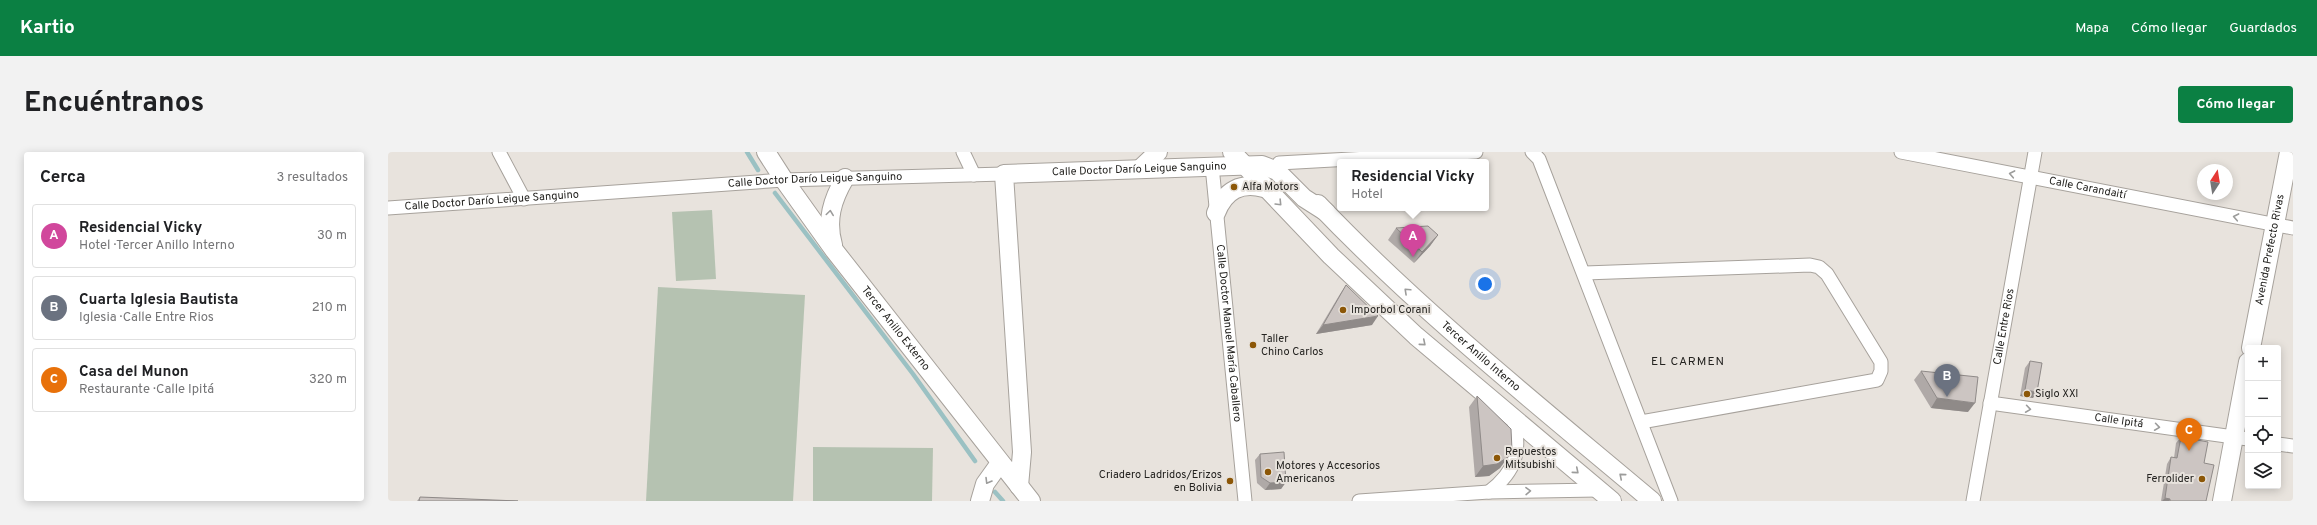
<!DOCTYPE html>
<html lang="es">
<meta charset="utf-8">
<style>
body{margin:0;font-family:Overpass,sans-serif;background:#f2f2f2;color:#202124}
.controls{position:absolute;right:12px;bottom:12px;display:grid;overflow:hidden;border-radius:4px;box-shadow:0 2px 10px #0003}
.controls button{width:36px;height:36px;display:grid;place-items:center;padding:0;border:0;border-bottom:1px solid #e0e0e0;background:#fff;color:#202124;font:20px sans-serif}
.compass{position:absolute;left:1809px;top:12px;width:36px;height:36px;border-radius:50%;background:#fff;box-shadow:0 2px 10px #0003;rotate:12deg}
.you{position:absolute;left:1097px;top:132px;width:14px;height:14px;margin:-10px;border:3px solid #fff;border-radius:50%;background:#1a73e8;box-shadow:0 0 0 6px #1a73e833}
.badge{display:grid;place-items:center;width:26px;height:26px;border-radius:50%;background:#0b8043;color:#fff;font-size:13px;font-weight:700}
.pin{position:absolute;translate:-50% -33px;filter:drop-shadow(0 1px 2px #0008)}
.pin::after{content:'';position:absolute;top:21px;width:14px;height:12px;background:inherit;clip-path:polygon(0 0,100% 0,50% 100%)}
.popup{position:absolute;left:949px;top:7px;width:152px;height:52px;box-sizing:border-box;display:grid;place-content:center;border-radius:4px;background:#fff;filter:drop-shadow(0 1px 3px #0005);font-size:13px;white-space:nowrap;color:#757577}
.popup b{font-size:15px;color:#202124}
.popup::after{content:'';position:absolute;left:50%;top:100%;margin-left:-8px;border:8px solid transparent;border-top-color:#fff}
.list{margin:0;padding:0;list-style:none}
h2{display:flex;justify-content:space-between;align-items:center;height:52px;margin:0;padding:0 16px;font-size:17px}
h2 small{font-size:13px;font-weight:400;color:#757577}
.list li{display:grid;grid-template-columns:26px 1fr auto;gap:12px;align-items:center;box-sizing:border-box;height:64px;margin:0 8px 8px;padding:0 8px;border:1px solid #e0e0e0;border-radius:4px}
.list b{display:block;font-size:15px;white-space:nowrap}
.list p{margin:0;font-size:13px;white-space:nowrap;color:#757577}
.list em{font-size:13px;font-style:normal;color:#757577}
.icon{flex:none;width:22px;height:22px;fill:none;stroke:currentColor;stroke-width:2;stroke-linecap:round;stroke-linejoin:round}
.map{position:relative;flex:none;width:1905px;height:349px;overflow:hidden;border-radius:4px}
header{display:flex;align-items:center;gap:24px;box-sizing:border-box;height:56px;padding:0 20px;background:#0b8043;color:#fff}
header strong{font-size:19px}
nav{display:flex;gap:22px;margin-inline-start:auto;font-size:14px}
.intro{display:flex;align-items:center;justify-content:space-between;box-sizing:border-box;height:96px;padding:0 24px}
h1{margin:0;font-size:28px}
.button{padding:10px 18px;border-radius:4px;background:#0b8043;color:#fff;font-size:14px;font-weight:700}
main{display:flex;gap:24px;padding:0 24px}
aside{flex:1;background:#fff;border-radius:4px;box-shadow:0 2px 10px #0003}
.map>svg:first-child{display:block}
</style>
<header>
<strong>Kartio</strong>
<nav><a>Mapa</a><a>Cómo llegar</a><a>Guardados</a></nav>
</header>
<div class="intro"><h1>Encuéntranos</h1><a class="button">Cómo llegar</a></div>
<main>
<aside>
<h2>Cerca<small>3 resultados</small></h2>
<ul class="list">
<li><span class="badge" style="background:#d1479c">A</span><div><b>Residencial Vicky</b><p>Hotel · Tercer Anillo Interno</p></div><em>30 m</em></li>
<li><span class="badge" style="background:#6b7280">B</span><div><b>Cuarta Iglesia Bautista</b><p>Iglesia · Calle Entre Rios</p></div><em>210 m</em></li>
<li><span class="badge" style="background:#e8710a">C</span><div><b>Casa del Munon</b><p>Restaurante · Calle Ipitá</p></div><em>320 m</em></li>
</ul>
</aside>
<div class="map">
<svg width="1905" height="349" viewBox="0 0 1905 349">
<rect width="100%" height="100%" fill="#e8e3dd"/>
<!-- green -->
<g fill="#b5c2b1">
<polygon points="324,58 328,127 288,129 284,60"/>
<polygon points="270,135 417,143 405,349 258,349"/>
<polygon points="425,295 545,296 544,349 425,349"/>
</g>
<g fill="none" stroke-linecap="round" stroke-linejoin="round">
<!-- stream -->
<g stroke="#9bc1c3" stroke-width="4.5">
<polyline points="359,0 370,18"/>
<polyline points="387,41 525,222 587,309"/>
<polyline points="607,340 615,349"/>
</g>
<!-- street casing -->
<g stroke="#a7a29c" stroke-width="15">
<g id="street">
<polyline points="111,0 136,47"/>
<polyline points="575,0 586,23"/>
<polyline points="1144,0 1151,7 1283,349"/>
<path id="s1" d="M1513 0 1905 76"/>
<polyline points="891,11 1088,0"/>
<path id="s2" d="M824 14 857 349"/>
<path id="s3" d="M0 56 396 28 616 22"/>
<polyline points="1197,121 1422,113 1431,115 1439,122 1493,210 1493,219 1489,228 1253,270"/>
<path id="s4" d="M1602 251 1860 287"/>
<polyline points="1890,292 1905,294"/>
<path d="M1101 340C1128 319 1134 299 1125 266"/>
<polyline points="971,349 1101,340 1210,338"/>
<path id="s5" d="M1585 349 1647 0"/>
</g>
</g>
<!-- secondary casing -->
<g stroke="#a7a29c" stroke-width="20">
<g id="secondary">
<path id="s6" d="M378 0 396 28 446 98 643 349"/>
<polyline points="844,0 943,104 1028,184 1224,349"/>
<polyline points="753,16 770,0"/>
<path id="s7" d="M930 52C1033 160 1150 253 1264 349"/>
<path d="M828 61C837 38 853 30 876 36"/>
<path d="M445 93C438 68 444 48 457 26"/>
<path id="s8" d="M1863 196 1901 0"/>
<path id="s9" d="M631 334 634 300 616 22 874 13 889 19 916 46 938 60"/>
<polyline points="592,349 597,332 612,311"/>
<polyline points="1834,349 1860,210"/>
</g>
</g>
<!-- street -->
<use href="#street" stroke="#fff" stroke-width="13"/>
<!-- secondary -->
<use href="#secondary" stroke="#fff" stroke-width="18"/>
</g>
<!-- wall -->
<g fill="#afa9a7">
<polygon points="1008,76 1050,83 1042,94 1026,111 1000,88"/>
<polygon points="958,133 984,173 928,182 952,142"/>
<polygon points="1642,209 1645,246 1632,244 1637,216"/>
<polygon points="1533,219 1580,260 1543,256 1526,228"/>
<polygon points="1089,244 1120,305 1112,316 1101,324 1087,325 1081,255"/>
<polygon points="1793,285 1816,311 1818,349 1773,349 1779,312 1783,305 1786,306 1788,291"/>
<polygon points="872,302 898,330 893,337 877,338 869,331 867,308"/>
<polygon points="32,345 130,349 29,349"/>
</g>
<!-- shaded-wall -->
<g fill="#8f8a88">
<polygon points="1050,83 1042,94 1026,111 1034,100"/>
<polygon points="990,164 984,173 928,182 935,173"/>
<polygon points="1637,238 1649,240 1645,246 1632,244"/>
<polygon points="1549,246 1587,251 1580,260 1543,256"/>
<polygon points="1120,305 1112,316 1101,324 1087,325 1095,314"/>
<polygon points="898,330 893,337 877,338 882,331"/>
<polygon points="1777,346 1782,347 1781,349 1774,349"/>
</g>
<!-- building -->
<g fill="#ccc5c2" stroke="#8f8a88">
<polygon points="1040,74 1050,83 1034,100 1008,76"/>
<polygon points="958,133 990,164 935,173"/>
<polygon points="1642,209 1654,211 1649,240 1637,238"/>
<polygon points="1533,219 1590,225 1587,251 1549,246"/>
<polygon points="1089,244 1123,277 1124,298 1120,305 1109,312 1095,314"/>
<polygon points="1793,285 1820,290 1816,311 1826,313 1818,349 1782,349 1782,347 1777,346 1783,305 1789,306"/>
<polygon points="896,300 898,330 882,331 873,325 872,302"/>
<polygon points="32,345 130,349 31,349"/>
</g>
<!-- one-way arrows -->
<defs><path id="oneway-chevron" d="M-2-3.5L2.5 0L-2 3.5" fill="none" stroke-width="1.6" stroke-linecap="round" stroke-linejoin="round"/></defs>
<g stroke="#9c9c9b">
<use href="#oneway-chevron" transform="translate(1624 22) rotate(-169)"/>
<use href="#oneway-chevron" transform="translate(891 51) rotate(46)"/>
<use href="#oneway-chevron" transform="translate(442 61) rotate(-82)"/>
<use href="#oneway-chevron" transform="translate(1848 65) rotate(-169)"/>
<use href="#oneway-chevron" transform="translate(1019 139) rotate(-137)"/>
<use href="#oneway-chevron" transform="translate(1035 191) rotate(40)"/>
<use href="#oneway-chevron" transform="translate(1640 257) rotate(8)"/>
<use href="#oneway-chevron" transform="translate(1769 275) rotate(8)"/>
<use href="#oneway-chevron" transform="translate(1188 319) rotate(40)"/>
<use href="#oneway-chevron" transform="translate(1234 324) rotate(-140)"/>
<use href="#oneway-chevron" transform="translate(600 329) rotate(121)"/>
<use href="#oneway-chevron" transform="translate(1140 339) rotate(-1)"/>
</g>
<!-- markers -->
<g fill="#8c5707" stroke="#e8e3dd" stroke-width="1.5">
<circle cx="846" cy="35" r="4"/>
<circle cx="955" cy="158" r="4"/>
<circle cx="865" cy="193" r="4"/>
<circle cx="1639" cy="242" r="4"/>
<circle cx="1109" cy="306" r="4"/>
<circle cx="880" cy="320" r="4"/>
<circle cx="1814" cy="327" r="4"/>
<circle cx="842" cy="329" r="4"/>
</g>
<g text-anchor="middle" dominant-baseline="central" stroke-width="4" stroke-linejoin="round" paint-order="stroke">
<!-- street labels -->
<g font-size="11" fill="#242320" stroke="#e8e3dd">
<text stroke="none"><textPath href="#s9" startOffset="448">Calle Doctor Darío Leigue Sanguino</textPath></text>
<text stroke="none"><textPath href="#s3" startOffset="428">Calle Doctor Darío Leigue Sanguino</textPath></text>
<text stroke="none"><textPath href="#s1" startOffset="190">Calle Carandaití</textPath></text>
<text stroke="none"><textPath href="#s3" startOffset="104">Calle Doctor Darío Leigue Sanguino</textPath></text>
<text stroke="none"><textPath href="#s8" startOffset="100">Avenida Prefecto Rivas</textPath></text>
<text stroke="none"><textPath href="#s5" startOffset="177">Calle Entre Rios</textPath></text>
<text stroke="none"><textPath href="#s6" startOffset="219">Tercer Anillo Externo</textPath></text>
<text stroke="none"><textPath href="#s2" startOffset="168">Calle Doctor Manuel María Caballero</textPath></text>
<text stroke="none"><textPath href="#s7" startOffset="223">Tercer Anillo Interno</textPath></text>
<text stroke="none"><textPath href="#s4" startOffset="130">Calle Ipitá</textPath></text>
</g>
<!-- poi labels -->
<g font-size="11" fill="#242320" stroke="#e8e3dd" text-anchor="start">
<text x="854" y="35">Alfa Motors</text>
<text x="963" y="158">Imporbol Corani</text>
<text x="873" y="187">Taller<tspan x="873" dy="13">Chino Carlos</tspan></text>
<text x="1647" y="242">Siglo XXI</text>
<text x="1117" y="300">Repuestos<tspan x="1117" dy="13">Mitsubishi</tspan></text>
<text x="888" y="314">Motores y Accesorios<tspan x="888" dy="13">Americanos</tspan></text>
<text x="834" y="323" text-anchor="end">Criadero Ladridos/Erizos<tspan x="834" dy="13">en Bolivia</tspan></text>
<text x="1806" y="327" text-anchor="end">Ferrolider</text>
</g>
<!-- neighbourhood labels -->
<g font-size="12" letter-spacing="1" fill="#242320" stroke="#e8e3dd">
<text x="1300" y="210">EL CARMEN</text>
</g>
</g>
</svg>
<div class="controls">
<button>+</button>
<button>−</button>
<button><svg class="icon" aria-label="locate" viewBox="0 0 24 24"><circle cx="12" cy="12" r="6"/><path d="M12 2v4M12 18v4M2 12h4M18 12h4"/></svg></button>
<button><svg class="icon" aria-label="layers" viewBox="0 0 24 24"><path d="M12 4l9 5-9 5-9-5zM3 14l9 5 9-5"/></svg></button>
</div>
<svg class="compass" viewBox="-18 -18 36 36"><path d="M0-13l5 13h-10z" fill="#e53935"/><path d="M0 13l5-13h-10z" fill="#757577"/></svg>
<div class="you"></div>
<div class="pin badge" style="left:1025px;top:105px;background:#d1479c">A</div>
<div class="popup"><b>Residencial Vicky</b>Hotel</div>
<div class="pin badge" style="left:1559px;top:245px;background:#6b7280">B</div>
<div class="pin badge" style="left:1801px;top:299px;background:#e8710a">C</div>
</div>
</main>
